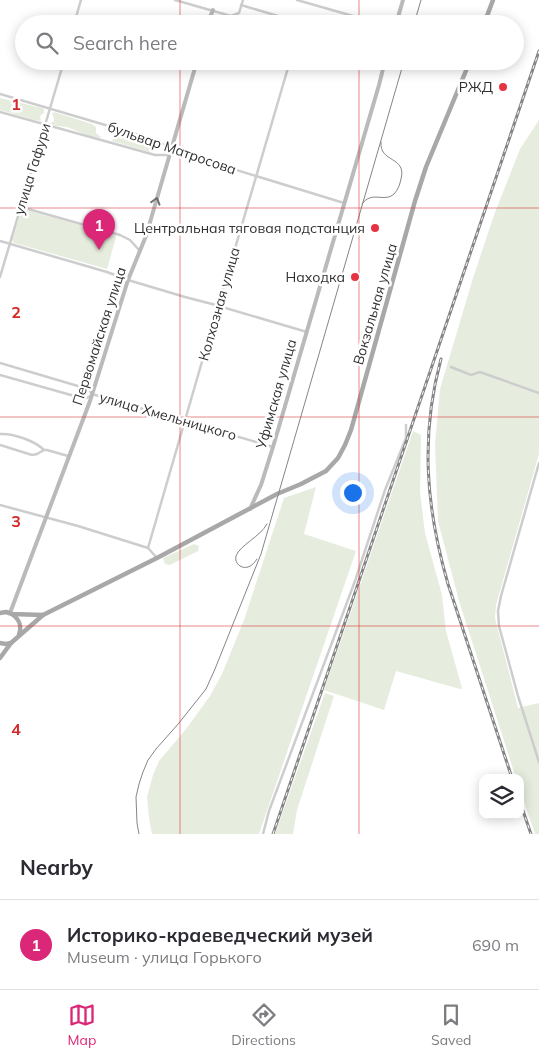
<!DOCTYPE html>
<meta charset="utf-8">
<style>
body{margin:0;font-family:Mulish,sans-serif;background:#f7f7f7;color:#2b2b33}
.controls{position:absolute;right:15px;bottom:15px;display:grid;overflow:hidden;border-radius:10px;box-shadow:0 2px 12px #0003}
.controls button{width:45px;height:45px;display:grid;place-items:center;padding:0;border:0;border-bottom:1px solid #e1e1e2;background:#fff;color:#2b2b33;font:25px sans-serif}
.you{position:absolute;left:352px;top:492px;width:18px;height:18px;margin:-12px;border:4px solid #fff;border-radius:50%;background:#1a73e8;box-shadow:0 0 0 8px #1a73e833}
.badge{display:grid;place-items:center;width:32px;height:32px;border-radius:50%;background:#db2777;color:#fff;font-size:16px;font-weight:700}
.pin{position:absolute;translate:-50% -41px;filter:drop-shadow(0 1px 2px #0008)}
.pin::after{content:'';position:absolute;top:26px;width:18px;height:15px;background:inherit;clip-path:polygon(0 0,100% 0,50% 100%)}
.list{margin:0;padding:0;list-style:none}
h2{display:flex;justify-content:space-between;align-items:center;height:65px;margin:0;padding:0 20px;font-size:21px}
h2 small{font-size:16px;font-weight:400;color:#7c7c81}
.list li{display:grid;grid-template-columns:32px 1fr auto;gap:15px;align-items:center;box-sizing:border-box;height:90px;padding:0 20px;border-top:1px solid #e1e1e2}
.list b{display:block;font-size:19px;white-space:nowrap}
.list p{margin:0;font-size:16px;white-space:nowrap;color:#7c7c81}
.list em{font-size:16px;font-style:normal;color:#7c7c81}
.icon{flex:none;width:28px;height:28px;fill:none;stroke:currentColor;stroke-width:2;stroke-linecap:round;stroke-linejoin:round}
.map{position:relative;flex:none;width:539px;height:834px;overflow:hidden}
.search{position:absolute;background:#fff;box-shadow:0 2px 12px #0003;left:15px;right:15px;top:15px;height:55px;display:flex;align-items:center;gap:12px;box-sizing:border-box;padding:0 18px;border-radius:28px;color:#7c7c81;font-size:19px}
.sheet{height:155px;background:#fff}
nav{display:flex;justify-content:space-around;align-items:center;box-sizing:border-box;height:70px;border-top:1px solid #e1e1e2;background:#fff;font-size:14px;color:#7c7c81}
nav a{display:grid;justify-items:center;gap:2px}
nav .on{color:#db2777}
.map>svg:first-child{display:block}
</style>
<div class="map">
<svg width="539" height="834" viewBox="0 0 539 834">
<rect width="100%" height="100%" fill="#fff"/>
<!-- green -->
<g fill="#e6edde">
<polygon points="0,98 42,108 44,109 44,113 40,116 41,121 34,120 0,110"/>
<polygon points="54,112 92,124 96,127 96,133 101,137 100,138 89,136 67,127 50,125 49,124 54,121 54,118 52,114"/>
<polygon points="539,120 539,454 496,605 495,618 518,708 539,703 539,834 535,834 520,790 520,778 516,778 459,601 438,521 435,444 440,389 473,278 494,215 520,149"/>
<polygon points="119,132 122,132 155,142 156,144 153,146 152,151 150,152 112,141 113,138 118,137"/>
<polygon points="23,210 26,210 115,235 116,237 107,269 14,243 12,240 21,212"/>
<polygon points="413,431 421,435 420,492 425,533 442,595 446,631 462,688 460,689 396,671 384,710 324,690"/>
<polygon points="316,487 304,534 356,551 259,834 152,834 149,818 147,797 153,775 159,761 186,729 210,696 222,674 244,620 284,498"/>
<polygon points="194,544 199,546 198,551 170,565 165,564 163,558"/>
<polygon points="325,693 334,696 297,810 293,834 275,834"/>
</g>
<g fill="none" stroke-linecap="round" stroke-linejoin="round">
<!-- street -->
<g stroke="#cdcdcd" stroke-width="2.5">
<polyline points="175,0 231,16 239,13 243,0"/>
<polyline points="297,0 381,24"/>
<polyline points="241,5 305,24"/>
<polyline points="74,24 81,0"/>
<polyline points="0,94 146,137 160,142 171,150 344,203"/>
<polyline points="0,112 155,155 169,155"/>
<polyline points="21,207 120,235 130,240 140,251"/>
<polyline points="0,241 107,272 128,280 185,297 212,304 307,332"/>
<polyline points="0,277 64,61"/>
<polyline points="0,363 88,389 92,394 273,447"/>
<polyline points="451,367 471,375 480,372 539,393"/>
<polyline points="0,375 85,399 92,395"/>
<path d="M0 434C13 433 35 441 44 450H47L68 456"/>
<polyline points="0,445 32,455 37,454 44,450"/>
<polyline points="539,463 501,596 498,611 499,626 518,696 539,762"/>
<polyline points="0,505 78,526 148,548 157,558"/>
<polyline points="148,548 219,303 290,61"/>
<polyline points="263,834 269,811 355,581 385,490 406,438 406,425"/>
</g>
<!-- secondary -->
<g stroke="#bababa" stroke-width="4">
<polyline points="207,24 213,10"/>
<polyline points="396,24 403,0"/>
<polyline points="250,509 261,485 273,447 379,85 385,61"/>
<polyline points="10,613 90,401 128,280 146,236 197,61"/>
</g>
<!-- primary -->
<g stroke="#a8a8a8" stroke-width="4.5">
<polyline points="484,24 493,0"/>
<polyline points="0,613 6,612 12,614 43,615"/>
<path d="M12 614C20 620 22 626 19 635"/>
<polyline points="0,643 6,644 11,643"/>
<polyline points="0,658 11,643 43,615 157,558 277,494 301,484 326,471 338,458 345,445 351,430 415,201 426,167 470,61"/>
</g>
<!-- tram -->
<g stroke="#858585" stroke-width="1">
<polyline points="414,24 421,0"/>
<path d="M362 204C372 190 384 203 394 194 398 190 400 184 401 179 407 156 379 163 381 142"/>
<path d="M257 559C255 562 252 566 248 567 242 569 234 564 236 556 240 545 260 537 267 524"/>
<polyline points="139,834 137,823 136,797 139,784 143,772 148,760 156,749 179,723 206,689 215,669 261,554 404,61"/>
</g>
<!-- rail casing -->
<g stroke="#858585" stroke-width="3">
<g id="rail">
<path d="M441 359C420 436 426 508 448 584L512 778"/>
<polyline points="520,802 531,834"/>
<polyline points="273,834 539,51"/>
</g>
</g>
<!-- rail -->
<use href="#rail" stroke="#fff" stroke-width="1" stroke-dasharray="4" stroke-linecap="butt"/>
</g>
<!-- one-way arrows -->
<defs><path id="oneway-chevron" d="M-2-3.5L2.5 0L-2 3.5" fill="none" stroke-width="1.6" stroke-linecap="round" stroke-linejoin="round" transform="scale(1.25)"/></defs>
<use stroke="#6e6e6e" href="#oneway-chevron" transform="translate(156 201) rotate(-74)"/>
<!-- grid -->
<path fill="none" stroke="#d62828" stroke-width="1" stroke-opacity="0.55" d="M180 0V24M359 0V24M180 61V834M359 61V834M0 208H539M0 417H539M0 626H539"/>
<!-- markers -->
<g fill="#e63341" stroke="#fff" stroke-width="2">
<circle cx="503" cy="87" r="5"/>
<circle cx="375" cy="228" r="5"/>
<circle cx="355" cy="277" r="5"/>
</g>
<g text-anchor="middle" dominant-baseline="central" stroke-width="5" stroke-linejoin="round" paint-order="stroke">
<!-- poi labels -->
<g font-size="14" fill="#303030" stroke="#fff" text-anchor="end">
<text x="493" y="87">РЖД</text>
<text x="365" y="228">Центральная тяговая подстанция</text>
<text x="345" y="277">Находка</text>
</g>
<!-- street labels -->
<g font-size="14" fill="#303030" stroke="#fff">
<text transform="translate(172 148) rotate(19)">бульвар Матросова</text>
<text transform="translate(32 169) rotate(-73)">улица Гафури</text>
<text transform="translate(219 304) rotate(-74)">Колхозная улица</text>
<text transform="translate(375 304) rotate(-74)">Вокзальная улица</text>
<text transform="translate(99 336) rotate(-72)">Первомайская улица</text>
<text transform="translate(276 394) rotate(-74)">Уфимская улица</text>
<text transform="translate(168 416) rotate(16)">улица Хмельницкого</text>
</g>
</g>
<g font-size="16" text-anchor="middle" font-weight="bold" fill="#d62828" stroke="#fff" stroke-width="5" stroke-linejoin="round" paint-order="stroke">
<text x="16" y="110">1</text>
<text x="16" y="318">2</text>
<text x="16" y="527">3</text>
<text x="16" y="735">4</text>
</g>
</svg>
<div class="controls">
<button><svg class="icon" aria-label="layers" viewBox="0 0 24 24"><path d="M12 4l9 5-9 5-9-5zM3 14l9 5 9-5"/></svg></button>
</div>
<div class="you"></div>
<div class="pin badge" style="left:99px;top:250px">1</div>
<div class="search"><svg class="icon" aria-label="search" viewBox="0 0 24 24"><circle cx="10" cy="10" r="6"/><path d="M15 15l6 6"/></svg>Search here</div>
</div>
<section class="sheet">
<h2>Nearby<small></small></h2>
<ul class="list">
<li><span class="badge">1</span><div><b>Историко-краеведческий музей</b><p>Museum · улица Горького</p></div><em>690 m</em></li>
</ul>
</section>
<nav>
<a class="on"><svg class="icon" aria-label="map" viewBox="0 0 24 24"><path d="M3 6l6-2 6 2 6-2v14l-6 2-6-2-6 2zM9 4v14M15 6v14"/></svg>Map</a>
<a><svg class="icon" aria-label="directions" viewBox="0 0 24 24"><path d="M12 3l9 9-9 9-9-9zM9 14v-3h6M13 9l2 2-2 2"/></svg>Directions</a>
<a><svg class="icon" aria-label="saved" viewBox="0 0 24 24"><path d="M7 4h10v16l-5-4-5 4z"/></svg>Saved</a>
</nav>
